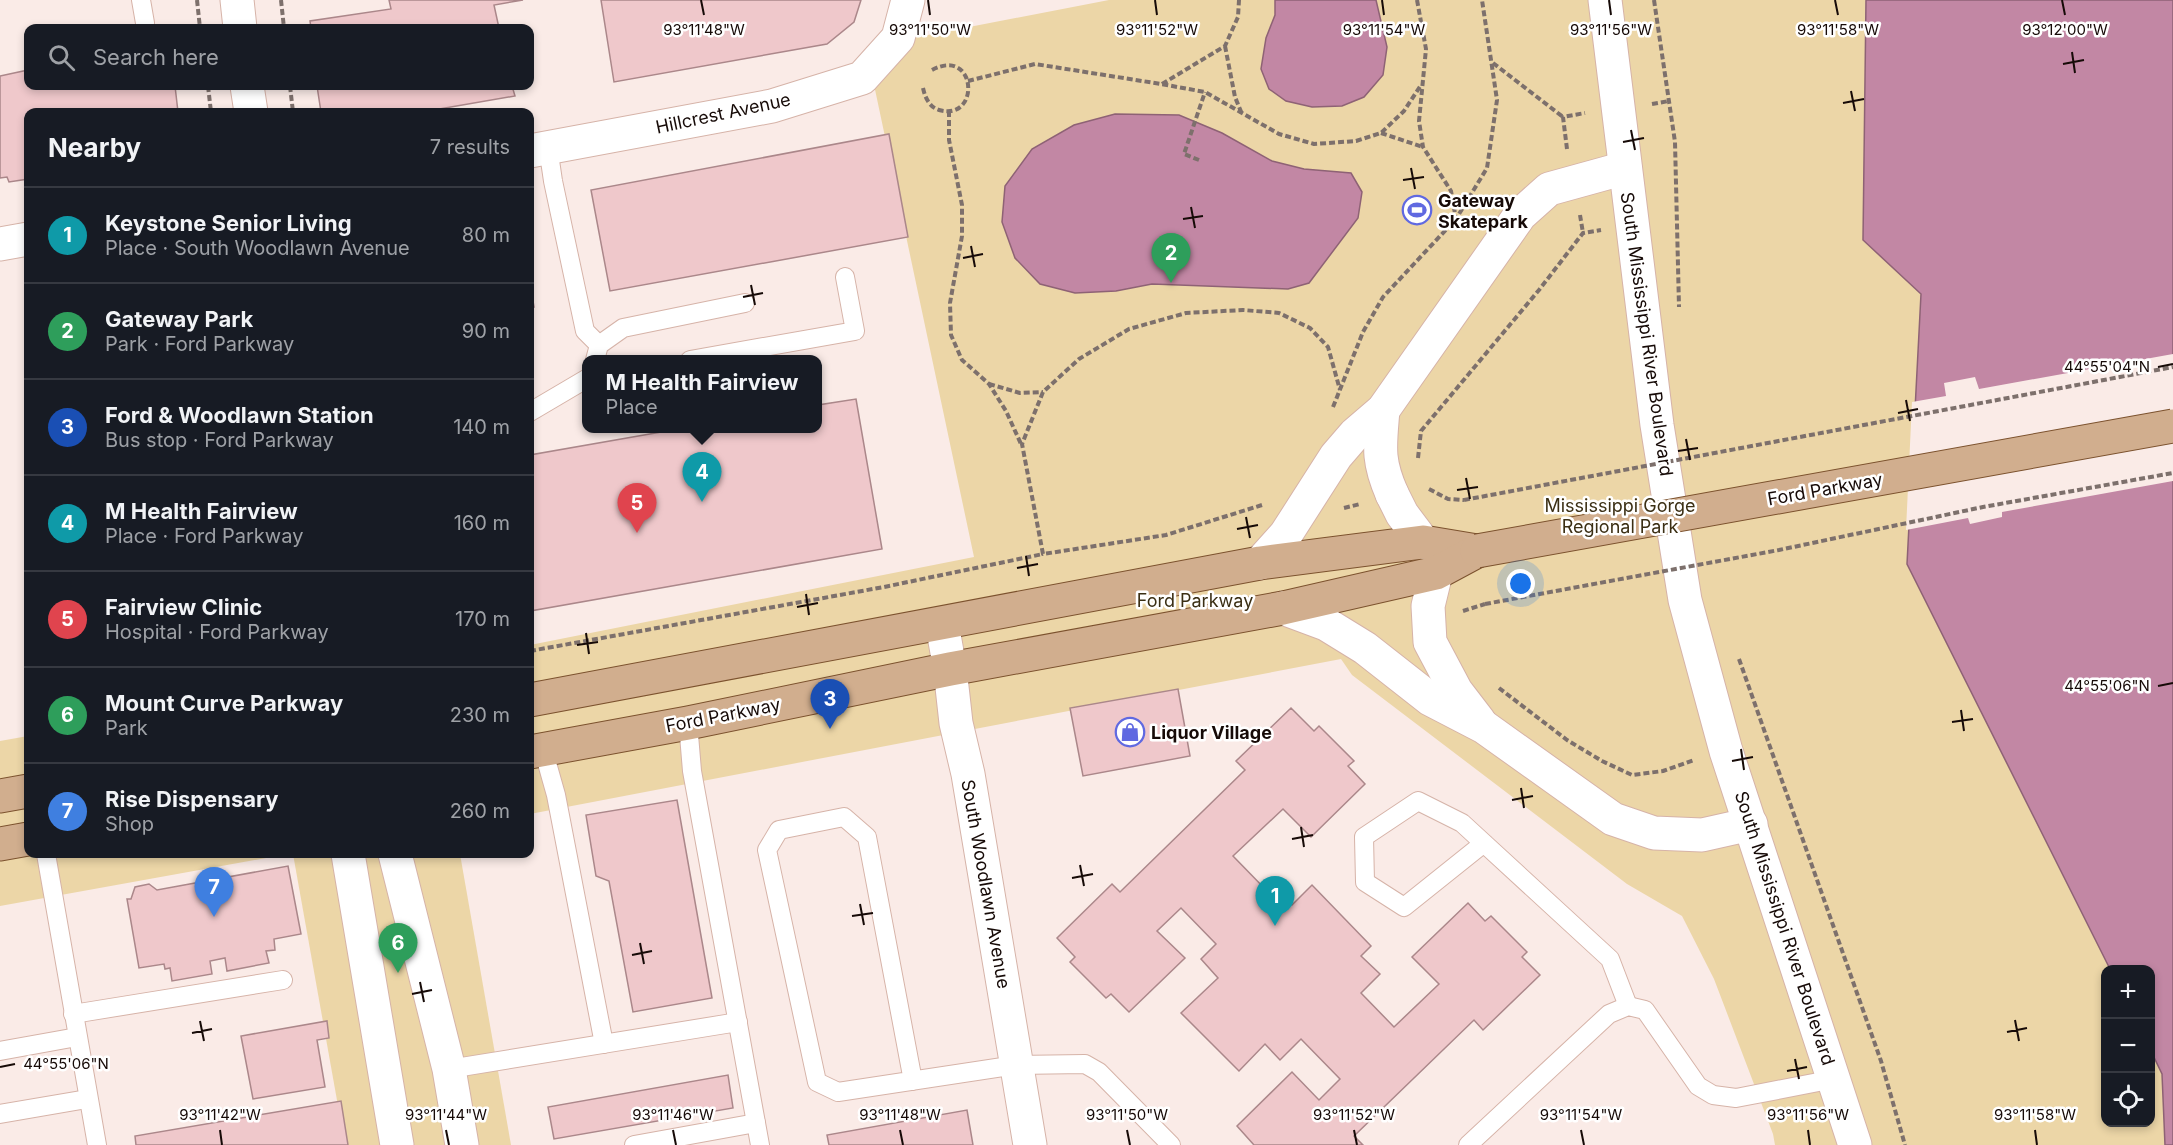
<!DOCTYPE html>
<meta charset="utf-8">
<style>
body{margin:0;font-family:Inter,sans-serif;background:#242831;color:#f1f3f6}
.controls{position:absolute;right:18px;bottom:18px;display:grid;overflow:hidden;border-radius:12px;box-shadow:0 3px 9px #0003}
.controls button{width:54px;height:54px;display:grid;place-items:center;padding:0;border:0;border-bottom:2px solid #363941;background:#171b24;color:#f1f3f6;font:30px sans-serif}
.you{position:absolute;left:1521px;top:584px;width:21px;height:21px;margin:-15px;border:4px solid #fff;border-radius:50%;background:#1a73e8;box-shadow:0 0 0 9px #1a73e833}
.badge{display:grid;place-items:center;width:39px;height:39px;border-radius:50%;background:#6069e1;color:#fff;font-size:20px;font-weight:700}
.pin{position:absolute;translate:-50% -50px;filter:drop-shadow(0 2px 3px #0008)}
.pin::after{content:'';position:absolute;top:32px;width:21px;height:18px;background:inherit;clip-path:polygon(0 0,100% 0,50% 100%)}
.popup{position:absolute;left:582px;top:355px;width:240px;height:78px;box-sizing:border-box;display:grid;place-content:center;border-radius:12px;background:#171b24;filter:drop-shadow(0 2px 4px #0005);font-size:20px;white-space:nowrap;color:#9ea1a6}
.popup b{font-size:22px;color:#f1f3f6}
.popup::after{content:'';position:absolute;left:50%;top:100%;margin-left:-12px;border:12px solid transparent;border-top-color:#171b24}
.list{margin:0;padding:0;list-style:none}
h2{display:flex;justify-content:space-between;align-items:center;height:78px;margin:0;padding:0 24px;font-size:26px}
h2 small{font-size:20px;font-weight:400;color:#9ea1a6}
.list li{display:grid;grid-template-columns:39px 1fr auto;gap:18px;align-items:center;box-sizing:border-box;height:96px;padding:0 24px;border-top:2px solid #363941}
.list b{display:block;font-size:22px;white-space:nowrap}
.list p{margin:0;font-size:20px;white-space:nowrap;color:#9ea1a6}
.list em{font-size:20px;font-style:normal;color:#9ea1a6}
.icon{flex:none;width:33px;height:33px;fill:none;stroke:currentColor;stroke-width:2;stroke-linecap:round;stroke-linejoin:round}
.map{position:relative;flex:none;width:2173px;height:1145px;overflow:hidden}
.search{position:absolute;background:#171b24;box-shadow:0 3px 9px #0003;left:24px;top:24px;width:510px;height:66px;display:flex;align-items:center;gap:15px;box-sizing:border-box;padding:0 21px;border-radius:12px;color:#9ea1a6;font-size:22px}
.panel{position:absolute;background:#171b24;box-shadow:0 3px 9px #0003;left:24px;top:108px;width:510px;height:750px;border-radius:12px}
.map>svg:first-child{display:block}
</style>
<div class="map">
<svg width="2173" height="1145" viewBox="0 0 2173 1145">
<rect width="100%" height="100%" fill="#faebe7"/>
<!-- green -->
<g fill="#ecd6a7">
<polygon points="1109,0 1866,0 1863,240 1921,294 1907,564 2110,969 2106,970 2106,1122 2150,1122 2151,1051 2162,1074 2165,1145 1775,1145 1773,1134 1714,979 1682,916 1627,884 1352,675 1341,659 530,814 530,645 974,557 866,47"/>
<polygon points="28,736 28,854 288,854 0,906 0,741"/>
<polygon points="293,854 460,854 511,1145 345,1145"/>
</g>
<!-- water -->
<g fill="#c287a4" stroke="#8e6275" stroke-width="1.5">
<polygon points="1275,0 1376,0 1387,47 1383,75 1364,97 1342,106 1312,107 1286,101 1269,89 1261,69 1266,38 1275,15"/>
<polygon points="1866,0 2173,0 2173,1145 2165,1145 2162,1074 2151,1051 2150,970 2110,969 1907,564 1921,294 1863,240"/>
<polygon points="1115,114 1179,115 1222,133 1272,161 1304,169 1351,173 1362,192 1358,218 1309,283 1288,289 1152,284 1116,291 1075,293 1040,284 1015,258 1002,222 1005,186 1032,149 1074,125"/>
</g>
<!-- pier -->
<polygon fill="#faebe7" points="2173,354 2173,481 2002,512 2002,517 1970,524 1968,518 1906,530 1912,402 1946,396 1944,383 1975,377 1979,389"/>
<!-- building -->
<g fill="#efc8cb" stroke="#ab878a" stroke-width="1.5">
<polygon points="389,0 523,0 494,5 499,28 311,28 310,21 391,9"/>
<polygon points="601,0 861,0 854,22 827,44 614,82"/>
<polygon points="28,70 28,86 175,86 178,112 28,112 28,179 9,182 7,177 0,178 0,76"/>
<polygon points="317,86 512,86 515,96 422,112 321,112"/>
<polygon points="889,134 908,237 610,291 591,190"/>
<polygon points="530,283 534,307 530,307"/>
<polygon points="856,399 882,549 530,611 530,455 684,428 818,428 818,405"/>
<polygon points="1178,689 1190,756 1083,776 1070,708"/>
<polygon points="1291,708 1314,731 1319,726 1354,761 1348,766 1365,784 1311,837 1283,809 1233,856 1269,893 1275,888 1292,905 1312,885 1371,946 1361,956 1380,974 1361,993 1394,1027 1439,984 1412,957 1468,903 1485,921 1491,916 1527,952 1522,957 1540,975 1483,1030 1474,1020 1354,1136 1363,1145 1254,1145 1237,1126 1292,1072 1319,1100 1340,1079 1301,1039 1280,1060 1265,1044 1239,1071 1181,1013 1218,978 1201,959 1216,944 1181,908 1157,931 1185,958 1129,1012 1111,994 1106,998 1070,962 1075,957 1057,938 1112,884 1120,892 1245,770 1236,761"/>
<polygon points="677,800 712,998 633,1012 609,881 596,876 586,815"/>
<polygon points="288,866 301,934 274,939 275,950 266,951 269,963 227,971 225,958 210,961 212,974 172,981 170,968 165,969 164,964 139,968 127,899 131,899 135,887 149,884 157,890"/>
<polygon points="327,1021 329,1038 317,1040 325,1087 253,1099 241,1036"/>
<polygon points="728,1075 733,1108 554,1139 548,1107"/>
<polygon points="341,1101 348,1145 136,1145 135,1136"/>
<polygon points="967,1110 973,1145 829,1145 827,1135"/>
</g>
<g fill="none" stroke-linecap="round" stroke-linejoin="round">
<!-- lane casing -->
<g stroke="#d6b3a8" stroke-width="20">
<g id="lane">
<polyline points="141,0 145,23"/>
<polyline points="548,147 553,181 585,331 599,345"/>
<polyline points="595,360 599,345 623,328 745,303"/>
<polyline points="690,360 855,331 845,277"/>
<polyline points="530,412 586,379"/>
<polyline points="688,723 692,771 760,1145"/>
<polyline points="543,749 556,795 604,1044"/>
<polyline points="1484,843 1404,907 1365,882 1364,837 1418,801 1462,823 1610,959 1628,1006"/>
<polyline points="46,854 97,1145"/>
<polyline points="73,1014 283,980"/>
<polyline points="0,1051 77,1037"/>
<polyline points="449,1069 738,1022"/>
<polyline points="913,1081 867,837 844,817 779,830 767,850 817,1082 838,1092 1016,1065 1085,1064 1099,1072 1171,1145"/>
<polyline points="0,1114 87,1099"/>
<polyline points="634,1145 756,1123"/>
<polyline points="1468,1145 1609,1014 1628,1006 1645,1010 1698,1086 1713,1095 1736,1098 1834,1079"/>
</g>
</g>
<!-- street casing -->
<g stroke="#d6b3a8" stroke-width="35">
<g id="street">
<polyline points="237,0 240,28"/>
<polyline points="247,86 251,112"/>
<polyline points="530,151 772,106 862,78 898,38 908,0"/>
<polyline points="0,244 28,239"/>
<polyline points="1392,494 1402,514 1423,542"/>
<polyline points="942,624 950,669 956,723 968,774 1030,1145"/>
<polyline points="348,854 397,1145"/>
<polyline points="395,854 449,1069 462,1145"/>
</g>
</g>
<!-- secondary casing -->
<g stroke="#d6b3a8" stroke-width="35">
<g id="secondary">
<polyline points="1605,0 1657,425 1685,600 1726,751 1855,1145"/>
<path d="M1383 410C1380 446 1377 460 1392 494"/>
<polyline points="1260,563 1286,534 1336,456 1355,434 1383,410 1520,215 1549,189 1625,168"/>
<polyline points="1436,573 1428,606 1430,642 1456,691 1479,721"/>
<polyline points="1283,608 1326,624 1365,648 1430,699 1484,727 1613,819 1654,833 1702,835 1751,824"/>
</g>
</g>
<!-- primary casing -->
<g stroke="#7c522e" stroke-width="35">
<g id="primary">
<polyline points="530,700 1260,563 1423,542 1477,551"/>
<polyline points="530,752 688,723 950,669 1283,608 1436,573 1477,551"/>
<polyline points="0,796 28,791"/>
<polyline points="0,844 28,839"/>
</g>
</g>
<!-- path -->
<g stroke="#7d706c" stroke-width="4" stroke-dasharray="6 3" stroke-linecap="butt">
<polyline points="197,0 200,28"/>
<polyline points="281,0 284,28"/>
<polyline points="1417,0 1426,49 1419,121 1423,147 1451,191 1456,219"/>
<polyline points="1654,0 1675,142 1679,307"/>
<polyline points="1225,46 1235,97 1242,114"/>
<polyline points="1493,63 1563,117"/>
<polyline points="968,81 1035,64 1161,84 1205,92 1279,134 1314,144 1356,141 1381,133 1404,111 1421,85"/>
<polyline points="1162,84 1225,46 1238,17 1239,0"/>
<polyline points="208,86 211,112"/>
<polyline points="290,86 293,112"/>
<path d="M923 88C925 97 929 107 939 110 981 122 977 46 932 70"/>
<polyline points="1652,104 1669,101"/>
<polyline points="949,111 949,140 962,205 962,236 950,303 951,335 962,360 989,384 1006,411 1021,444"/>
<polyline points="1381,133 1423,147"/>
<polyline points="1567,149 1563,117 1585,113"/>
<polyline points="1199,160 1184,154 1205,92"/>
<polyline points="1580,215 1583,233"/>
<polyline points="989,384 1020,393 1043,392"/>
<polyline points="1333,407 1363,332 1383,297 1456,219 1487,168 1497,100 1482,0"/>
<polyline points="1418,458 1421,431 1539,290 1583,233 1601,230"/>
<polyline points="1429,489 1448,499 1464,500"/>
<polyline points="1262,505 1166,535 1043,554 1022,444 1043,392 1079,359 1129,329 1186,313 1243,310 1279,313 1310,328 1328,347 1340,390"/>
<polyline points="1344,508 1360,504"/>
<polyline points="1463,611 1485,604"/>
<polyline points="530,651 884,587 1043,554"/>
<polyline points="1739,659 1881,1061 1905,1145"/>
<polyline points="1499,688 1567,740 1602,761 1632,775 1663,771 1694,760"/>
</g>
<!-- lane -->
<use href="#lane" stroke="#fff" stroke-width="18"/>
<!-- street -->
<use href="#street" stroke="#fff" stroke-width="33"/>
<!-- secondary -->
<use href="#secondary" stroke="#fff" stroke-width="33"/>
<!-- primary -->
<use href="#primary" stroke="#d1ae8e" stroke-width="33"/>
<!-- primary-bridge casing -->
<g stroke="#7c522e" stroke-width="35" stroke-linecap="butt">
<polyline id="primary-bridge" points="1477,551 2173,426"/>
</g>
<!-- path-bridge -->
<g stroke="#7d706c" stroke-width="4" stroke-dasharray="6 3" stroke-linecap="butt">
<polyline points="1464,500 2173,367"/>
<polyline points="1485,604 1779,550 1983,507 2173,473"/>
</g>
<!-- primary-bridge -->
<use href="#primary-bridge" stroke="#d1ae8e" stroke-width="33"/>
</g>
<!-- ticks -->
<path fill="none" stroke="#160a07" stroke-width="2" d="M701 0 704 15M928 0 930 15M1155 0 1157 15M1382 0 1384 15M1609 0 1611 15M1835 0 1838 15M2062 0 2065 15M2072 52 2075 73M2063 64 2084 60M1851 91 1855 111M1843 103 1864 99M1631 130 1635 150M1623 142 1644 138M1411 168 1415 189M1403 180 1424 177M1191 207 1195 228M1183 219 1203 216M971 246 975 267M963 258 983 254M751 285 755 305M743 297 763 293M2158 367 2173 364M1906 400 1910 421M1898 413 1918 409M1686 439 1690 460M1678 451 1698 448M1466 478 1470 499M1457 490 1478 487M1246 517 1250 538M1237 529 1258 525M1026 556 1029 576M1017 568 1038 564M806 594 809 615M797 607 818 603M586 633 589 654M577 645 598 642M2158 686 2173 683M1961 710 1964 731M1952 722 1973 719M1741 749 1744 770M1732 761 1753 757M1521 788 1524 808M1512 800 1533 796M1301 827 1304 847M1292 839 1313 835M1080 865 1084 886M1072 878 1093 874M860 904 864 925M852 916 873 913M640 943 644 964M632 955 652 951M420 982 424 1002M412 994 432 990M2015 1020 2019 1041M200 1021 204 1041M2007 1032 2027 1028M192 1033 212 1029M1795 1059 1799 1079M0 1067 15 1064M1787 1071 1807 1067M220 1130 222 1145M446 1130 449 1145M673 1130 676 1145M900 1130 903 1145M1127 1130 1130 1145M1354 1130 1357 1145M1581 1130 1584 1145M1808 1130 1810 1145M2035 1130 2037 1145"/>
<!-- icons -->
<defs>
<g id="stadium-ring" transform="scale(1.5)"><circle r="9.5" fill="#fff" stroke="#6069e1" stroke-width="1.5"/><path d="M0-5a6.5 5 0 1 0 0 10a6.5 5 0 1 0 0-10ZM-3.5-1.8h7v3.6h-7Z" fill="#6069e1"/></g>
<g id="shop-ring" transform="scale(1.5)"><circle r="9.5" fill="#fff" stroke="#6069e1" stroke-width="1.5"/><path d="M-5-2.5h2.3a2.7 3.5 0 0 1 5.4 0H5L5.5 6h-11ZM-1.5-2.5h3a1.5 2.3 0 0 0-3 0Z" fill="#6069e1"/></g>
</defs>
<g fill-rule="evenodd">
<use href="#stadium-ring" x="1417" y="210"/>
<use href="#shop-ring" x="1130" y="732"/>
</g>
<g text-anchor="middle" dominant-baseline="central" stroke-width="5" stroke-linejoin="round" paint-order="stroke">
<!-- street labels -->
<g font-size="18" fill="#160a07" stroke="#fff">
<text transform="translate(723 113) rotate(-12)">Hillcrest Avenue</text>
<text transform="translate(1647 334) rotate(82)">South Mississippi River Boulevard</text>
<text transform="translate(1825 489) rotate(-10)">Ford Parkway</text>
<text transform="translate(723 715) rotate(-11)">Ford Parkway</text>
<text transform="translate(986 884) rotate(80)">South Woodlawn Avenue</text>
<text transform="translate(1785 928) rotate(72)">South Mississippi River Boulevard</text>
</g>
<!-- poi labels -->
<g font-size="18" font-weight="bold" fill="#160a07" stroke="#fff" text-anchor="start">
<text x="1438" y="200">Gateway<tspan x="1438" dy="21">Skatepark</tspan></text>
<text x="1151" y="732">Liquor Village</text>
</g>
<!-- park labels -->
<g font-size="18" fill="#3b2f14" stroke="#fff">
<text x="1620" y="505">Mississippi Gorge<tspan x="1620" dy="21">Regional Park</tspan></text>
<text x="1195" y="600">Ford Parkway</text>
</g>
</g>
<g font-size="15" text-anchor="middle" fill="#160a07" stroke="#fff" stroke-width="5" stroke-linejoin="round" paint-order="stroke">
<text x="704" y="35">93°11'48"W</text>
<text x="930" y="35">93°11'50"W</text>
<text x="1157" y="35">93°11'52"W</text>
<text x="1384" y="35">93°11'54"W</text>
<text x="1611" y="35">93°11'56"W</text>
<text x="1838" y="35">93°11'58"W</text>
<text x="2065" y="35">93°12'00"W</text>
<text x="2107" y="372">44°55'04"N</text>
<text x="2107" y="691">44°55'06"N</text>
<text x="66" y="1069">44°55'06"N</text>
<text x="220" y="1120">93°11'42"W</text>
<text x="446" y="1120">93°11'44"W</text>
<text x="673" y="1120">93°11'46"W</text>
<text x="900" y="1120">93°11'48"W</text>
<text x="1127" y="1120">93°11'50"W</text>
<text x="1354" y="1120">93°11'52"W</text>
<text x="1581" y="1120">93°11'54"W</text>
<text x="1808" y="1120">93°11'56"W</text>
<text x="2035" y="1120">93°11'58"W</text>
</g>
</svg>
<div class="controls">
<button>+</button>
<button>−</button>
<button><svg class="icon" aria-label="locate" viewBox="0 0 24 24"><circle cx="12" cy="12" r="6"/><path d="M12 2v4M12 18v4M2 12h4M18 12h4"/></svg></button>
</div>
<div class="you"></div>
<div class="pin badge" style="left:1275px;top:926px;background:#0f9aa8">1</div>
<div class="pin badge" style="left:1171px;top:283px;background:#2e9e5b">2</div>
<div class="pin badge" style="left:830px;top:729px;background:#1a4fb4">3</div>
<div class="pin badge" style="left:702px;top:502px;background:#0f9aa8">4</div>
<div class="popup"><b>M Health Fairview</b>Place</div>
<div class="pin badge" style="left:637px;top:533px;background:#e0444e">5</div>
<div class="pin badge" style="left:398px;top:973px;background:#2e9e5b">6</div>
<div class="pin badge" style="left:214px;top:917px;background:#3f7fe0">7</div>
<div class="search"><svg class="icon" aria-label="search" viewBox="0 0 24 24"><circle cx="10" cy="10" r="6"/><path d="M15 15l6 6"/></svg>Search here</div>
<section class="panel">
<h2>Nearby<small>7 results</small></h2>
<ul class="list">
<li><span class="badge" style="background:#0f9aa8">1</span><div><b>Keystone Senior Living</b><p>Place · South Woodlawn Avenue</p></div><em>80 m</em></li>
<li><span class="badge" style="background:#2e9e5b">2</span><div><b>Gateway Park</b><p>Park · Ford Parkway</p></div><em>90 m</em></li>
<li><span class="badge" style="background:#1a4fb4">3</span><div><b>Ford &amp; Woodlawn Station</b><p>Bus stop · Ford Parkway</p></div><em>140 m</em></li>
<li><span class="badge" style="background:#0f9aa8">4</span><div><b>M Health Fairview</b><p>Place · Ford Parkway</p></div><em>160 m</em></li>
<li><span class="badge" style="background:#e0444e">5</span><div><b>Fairview Clinic</b><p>Hospital · Ford Parkway</p></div><em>170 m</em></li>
<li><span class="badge" style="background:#2e9e5b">6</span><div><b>Mount Curve Parkway</b><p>Park</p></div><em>230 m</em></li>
<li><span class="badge" style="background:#3f7fe0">7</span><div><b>Rise Dispensary</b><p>Shop</p></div><em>260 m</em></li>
</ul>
</section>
</div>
